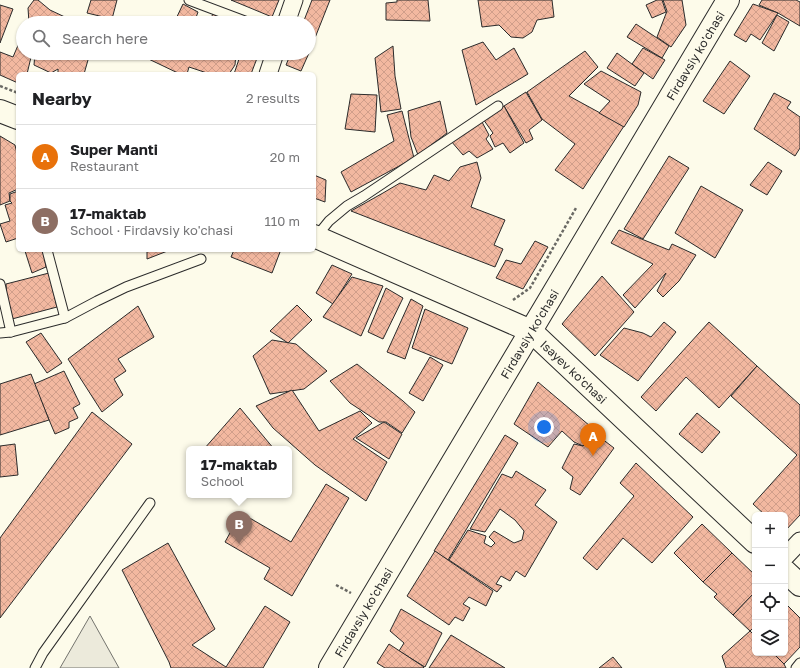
<!DOCTYPE html>
<meta charset="utf-8">
<style>
body{margin:0;font-family:"Golos Text",sans-serif;background:#f6f6f6;color:#202124}
.controls{position:absolute;right:12px;bottom:12px;display:grid;overflow:hidden;border-radius:6px;box-shadow:0 1px 3px #0004}
.controls button{width:36px;height:36px;display:grid;place-items:center;padding:0;border:0;border-bottom:1px solid #e0e0e0;background:#fff;color:#202124;font:20px sans-serif}
.you{position:absolute;left:544px;top:427px;width:14px;height:14px;margin:-10px;border:3px solid #fff;border-radius:50%;background:#1a73e8;box-shadow:0 0 0 6px #1a73e833}
.badge{display:grid;place-items:center;width:26px;height:26px;border-radius:50%;background:#c62828;color:#fff;font-size:13px;font-weight:700}
.pin{position:absolute;translate:-50% -33px;filter:drop-shadow(0 1px 2px #0008)}
.pin::after{content:'';position:absolute;top:21px;width:14px;height:12px;background:inherit;clip-path:polygon(0 0,100% 0,50% 100%)}
.popup{position:absolute;left:186px;top:446px;width:106px;height:52px;box-sizing:border-box;display:grid;place-content:center;border-radius:6px;background:#fff;filter:drop-shadow(0 1px 3px #0005);font-size:13px;white-space:nowrap;color:#757577}
.popup b{font-size:15px;color:#202124}
.popup::after{content:'';position:absolute;left:50%;top:100%;margin-left:-8px;border:8px solid transparent;border-top-color:#fff}
.list{margin:0;padding:0;list-style:none}
h2{display:flex;justify-content:space-between;align-items:center;height:52px;margin:0;padding:0 16px;font-size:17px}
h2 small{font-size:13px;font-weight:400;color:#757577}
.list li{display:grid;grid-template-columns:26px 1fr auto;gap:12px;align-items:center;box-sizing:border-box;height:64px;padding:0 16px;border-top:1px solid #e0e0e0}
.list b{display:block;font-size:15px;white-space:nowrap}
.list p{margin:0;font-size:13px;white-space:nowrap;color:#757577}
.list em{font-size:13px;font-style:normal;color:#757577}
.icon{flex:none;width:22px;height:22px;fill:none;stroke:currentColor;stroke-width:2;stroke-linecap:round;stroke-linejoin:round}
.map{position:relative;flex:none;width:800px;height:668px;overflow:hidden}
.search{position:absolute;background:#fff;box-shadow:0 1px 3px #0004;left:16px;top:16px;width:300px;height:44px;display:flex;align-items:center;gap:10px;box-sizing:border-box;padding:0 14px;border-radius:22px;color:#757577;font-size:15px}
.panel{position:absolute;background:#fff;box-shadow:0 1px 3px #0004;left:16px;top:72px;width:300px;height:180px;border-radius:6px}
.map>svg:first-child{display:block}
</style>
<div class="map">
<svg width="800" height="668" viewBox="0 0 800 668">
<defs>
<pattern id="building-cross-hatch" width="8" height="8" patternUnits="userSpaceOnUse"><rect width="8" height="8" fill="#f2b8a0"/><path d="M0 0l8 8M0 8l8-8" fill="none" stroke="#d09e8a"/></pattern>
</defs>
<rect width="100%" height="100%" fill="#fdfbea"/>
<!-- parking -->
<polygon fill="#eceadb" stroke="#74746e" points="90,616 119,668 60,668"/>
<!-- building -->
<g fill="url(#building-cross-hatch)" stroke="#2b2b2b">
<polygon points="34,0 38,0 50,10 67,18 64,22 65,23 29,23 28,8"/>
<polygon points="91,0 117,0 112,19 87,13"/>
<polygon points="231,0 279,0 272,17"/>
<polygon points="312,0 330,0 309,53 309,23 303,23"/>
<polygon points="397,0 428,0 430,21 386,20 386,3 397,2"/>
<polygon points="478,0 552,0 554,17 537,20 532,32 523,38 511,37 499,25 482,27"/>
<polygon points="657,0 662,0 666,12 652,18 646,5"/>
<polygon points="663,0 682,0 686,25 671,47 657,37 667,11"/>
<polygon points="762,0 796,0 800,2 800,26 778,13 759,5"/>
<polygon points="183,4 198,12 194,23 174,23"/>
<polygon points="753,4 778,13 760,40 751,34 746,42 734,35"/>
<polygon points="0,5 13,9 0,43"/>
<polygon points="213,14 235,23 208,23"/>
<polygon points="777,15 789,22 774,51 762,43"/>
<polygon points="636,24 669,46 662,58 627,37"/>
<polygon points="483,42 496,60 514,48 528,74 476,105 462,50"/>
<polygon points="19,43 23,44 23,53 32,53 27,74 18,74 18,83 0,75 0,52 13,57"/>
<polygon points="393,46 395,76 401,109 381,112 375,58"/>
<polygon points="643,48 665,60 653,79 632,64"/>
<polygon points="585,51 598,67 569,96 624,126 583,189 555,170 575,144 542,119 527,92"/>
<polygon points="35,53 90,53 84,74 58,74 58,69 51,73 34,65"/>
<polygon points="136,53 236,53 235,65 229,74 210,74 189,67 187,74 180,74"/>
<polygon points="241,53 259,53 251,74 234,74"/>
<polygon points="291,53 309,53 301,71 286,65"/>
<polygon points="617,53 644,73 635,86 607,68"/>
<polygon points="730,61 750,76 724,114 703,101"/>
<polygon points="601,71 641,92 638,105 624,127 599,113 610,101 584,84"/>
<polygon points="526,92 542,120 529,130 533,139 526,143 504,106"/>
<polygon points="774,93 791,102 787,108 800,117 800,148 795,156 754,129"/>
<polygon points="351,94 377,95 375,132 345,129"/>
<polygon points="440,101 447,133 418,155 411,137 408,111"/>
<polygon points="504,106 524,143 510,153 503,143 495,147 490,136 493,133 483,119"/>
<polygon points="402,111 414,158 351,192 341,172 394,141 387,115"/>
<polygon points="482,122 489,135 486,139 493,149 477,158 469,151 463,155 451,141"/>
<polygon points="0,136 15,145 18,158 18,189 9,193 10,201 0,205"/>
<polygon points="669,156 689,168 643,239 624,229"/>
<polygon points="477,162 481,178 471,207 505,220 494,245 503,249 495,267 351,211 383,193 400,183 426,190 434,175 449,181 460,167"/>
<polygon points="768,162 782,171 767,195 750,185"/>
<polygon points="314,175 326,180 325,202 314,198"/>
<polygon points="701,186 743,210 715,258 675,233"/>
<polygon points="18,191 18,238 6,242 0,224 10,221 5,205 12,203 10,201 10,194"/>
<polygon points="619,230 669,250 672,244 696,255 679,281 663,297 657,291 666,273 635,308 623,295 653,264 611,243"/>
<polygon points="535,241 548,247 523,289 496,278 506,260 521,264"/>
<polygon points="26,250 43,250 46,267 32,273 25,251"/>
<polygon points="147,250 170,250 147,259"/>
<polygon points="234,250 276,250 280,252 272,273 231,257"/>
<polygon points="332,265 352,274 333,304 316,293"/>
<polygon points="49,273 57,307 12,319 7,301 6,284"/>
<polygon points="602,276 634,312 595,356 562,324"/>
<polygon points="352,277 383,286 361,336 323,317"/>
<polygon points="386,288 403,298 383,339 368,332"/>
<polygon points="411,299 423,306 405,359 387,352"/>
<polygon points="297,305 312,320 288,343 270,331"/>
<polygon points="138,306 154,337 118,359 126,371 114,379 123,395 102,412 68,359"/>
<polygon points="425,309 468,328 452,364 412,348"/>
<polygon points="664,322 676,332 638,381 600,355 624,328 643,333 651,337"/>
<polygon points="709,322 757,366 719,408 686,377 656,411 641,397"/>
<polygon points="41,333 62,363 47,373 26,342"/>
<polygon points="272,340 296,344 327,371 304,389 270,394 253,356"/>
<polygon points="430,357 443,365 423,401 409,393"/>
<polygon points="357,364 403,401 415,412 402,433 386,422 379,422 350,403 330,381"/>
<polygon points="757,366 800,405 800,515 785,531 785,515 765,515 753,504 797,455 731,396"/>
<polygon points="64,371 80,404 73,408 78,418 69,422 69,428 55,434 34,384"/>
<polygon points="31,374 49,420 0,435 0,384"/>
<polygon points="538,382 590,426 595,436 583,446 574,442 562,431 548,447 514,424"/>
<polygon points="292,390 319,431 360,411 372,423 353,439 387,462 366,501 315,465 273,428 256,406"/>
<polygon points="240,408 274,449 204,449"/>
<polygon points="92,412 132,444 0,618 0,538"/>
<polygon points="697,413 720,432 702,453 679,434"/>
<polygon points="384,422 402,434 389,459 356,438"/>
<polygon points="505,435 518,443 448,560 434,551"/>
<polygon points="597,435 614,448 580,495 570,489 573,477 562,468 574,444 583,446"/>
<polygon points="15,444 18,475 0,477 0,446"/>
<polygon points="636,463 693,517 652,563 623,538 597,570 583,558 634,496 620,483"/>
<polygon points="516,471 546,490 535,505 557,522 525,577 516,571 510,581 501,576 496,584 502,586 497,592 449,560 468,530 486,536 484,543 491,547 495,543 489,537 494,531 514,543 522,540 524,531 515,520 500,509 485,532 470,529 502,474 512,478"/>
<polygon points="326,484 349,498 292,596 264,579 270,568 225,542 241,513 291,542"/>
<polygon points="702,524 732,553 703,582 674,553"/>
<polygon points="168,543 215,629 192,645 226,667 265,606 290,622 263,668 171,668 169,662 122,570"/>
<polygon points="435,551 493,591 486,606 469,597 463,604 470,608 463,621 455,617 449,625 407,596"/>
<polygon points="732,553 755,575 755,592 733,615 714,597 717,594 703,582"/>
<polygon points="755,592 755,626 750,631 733,615"/>
<polygon points="785,603 800,618 800,647 784,664 773,653 785,653"/>
<polygon points="401,609 442,633 425,667 399,651 404,643 390,631"/>
<polygon points="750,631 755,636 755,653 773,653 784,664 786,668 726,668 722,656"/>
<polygon points="451,635 505,668 429,668"/>
<polygon points="389,644 424,667 423,668 385,668 377,663"/>
<polygon points="613,657 622,668 599,668"/>
</g>
<g fill="none" stroke-linecap="round" stroke-linejoin="round">
<!-- lane casing -->
<g stroke="#2b2b2b" stroke-width="11">
<g id="lane">
<polyline points="189,0 250,23"/>
<polyline points="316,237 329,221 347,206 364,196 498,106"/>
<polyline points="47,250 65,318"/>
<polyline points="0,284 11,332"/>
<polyline points="0,333 11,332 65,318 97,301 126,287 201,259"/>
<polyline points="35,668 43,653 150,503"/>
<polyline points="796,668 800,663"/>
</g>
</g>
<!-- street casing -->
<g stroke="#2b2b2b" stroke-width="19">
<g id="street">
<polyline points="286,23 294,0"/>
<polyline points="268,74 275,53"/>
<polyline points="785,557 800,541"/>
</g>
</g>
<!-- secondary casing -->
<g stroke="#2b2b2b" stroke-width="24">
<g id="secondary">
<polyline points="0,111 18,118"/>
<path id="s1" d="M314 236 531 331 755 542"/>
<polyline points="785,571 800,585"/>
<path id="s2" d="M330 668 728 0"/>
</g>
</g>
<!-- path -->
<g stroke="#6a6964" stroke-width="2.5" stroke-dasharray="3 2" stroke-linecap="butt">
<polyline points="0,86 18,93"/>
<polyline points="513,300 530,288 576,208"/>
<polyline points="336,585 351,593"/>
</g>
<!-- lane -->
<use href="#lane" stroke="#fdfbea" stroke-width="9"/>
<!-- street -->
<use href="#street" stroke="#fdfbea" stroke-width="17"/>
<!-- secondary -->
<use href="#secondary" stroke="#fdfbea" stroke-width="22"/>
</g>
<g text-anchor="middle" dominant-baseline="central" stroke-width="3" stroke-linejoin="round" paint-order="stroke">
<!-- street labels -->
<g font-size="12" fill="#2b2b2b" stroke="#fdfbea">
<text stroke="none"><textPath href="#s2" startOffset="713">Firdavsiy ko'chasi</textPath></text>
<text stroke="none"><textPath href="#s2" startOffset="389">Firdavsiy ko'chasi</textPath></text>
<text stroke="none"><textPath href="#s1" startOffset="296">Isayev ko'chasi</textPath></text>
<text stroke="none"><textPath href="#s2" startOffset="65">Firdavsiy ko'chasi</textPath></text>
</g>
</g>
</svg>
<div class="controls">
<button>+</button>
<button>−</button>
<button><svg class="icon" aria-label="locate" viewBox="0 0 24 24"><circle cx="12" cy="12" r="6"/><path d="M12 2v4M12 18v4M2 12h4M18 12h4"/></svg></button>
<button><svg class="icon" aria-label="layers" viewBox="0 0 24 24"><path d="M12 4l9 5-9 5-9-5zM3 14l9 5 9-5"/></svg></button>
</div>
<div class="you"></div>
<div class="pin badge" style="left:593px;top:456px;background:#e8710a">A</div>
<div class="pin badge" style="left:239px;top:544px;background:#8d6e63">B</div>
<div class="popup"><b>17-maktab</b>School</div>
<div class="search"><svg class="icon" aria-label="search" viewBox="0 0 24 24"><circle cx="10" cy="10" r="6"/><path d="M15 15l6 6"/></svg>Search here</div>
<section class="panel">
<h2>Nearby<small>2 results</small></h2>
<ul class="list">
<li><span class="badge" style="background:#e8710a">A</span><div><b>Super Manti</b><p>Restaurant</p></div><em>20 m</em></li>
<li><span class="badge" style="background:#8d6e63">B</span><div><b>17-maktab</b><p>School · Firdavsiy ko'chasi</p></div><em>110 m</em></li>
</ul>
</section>
</div>
